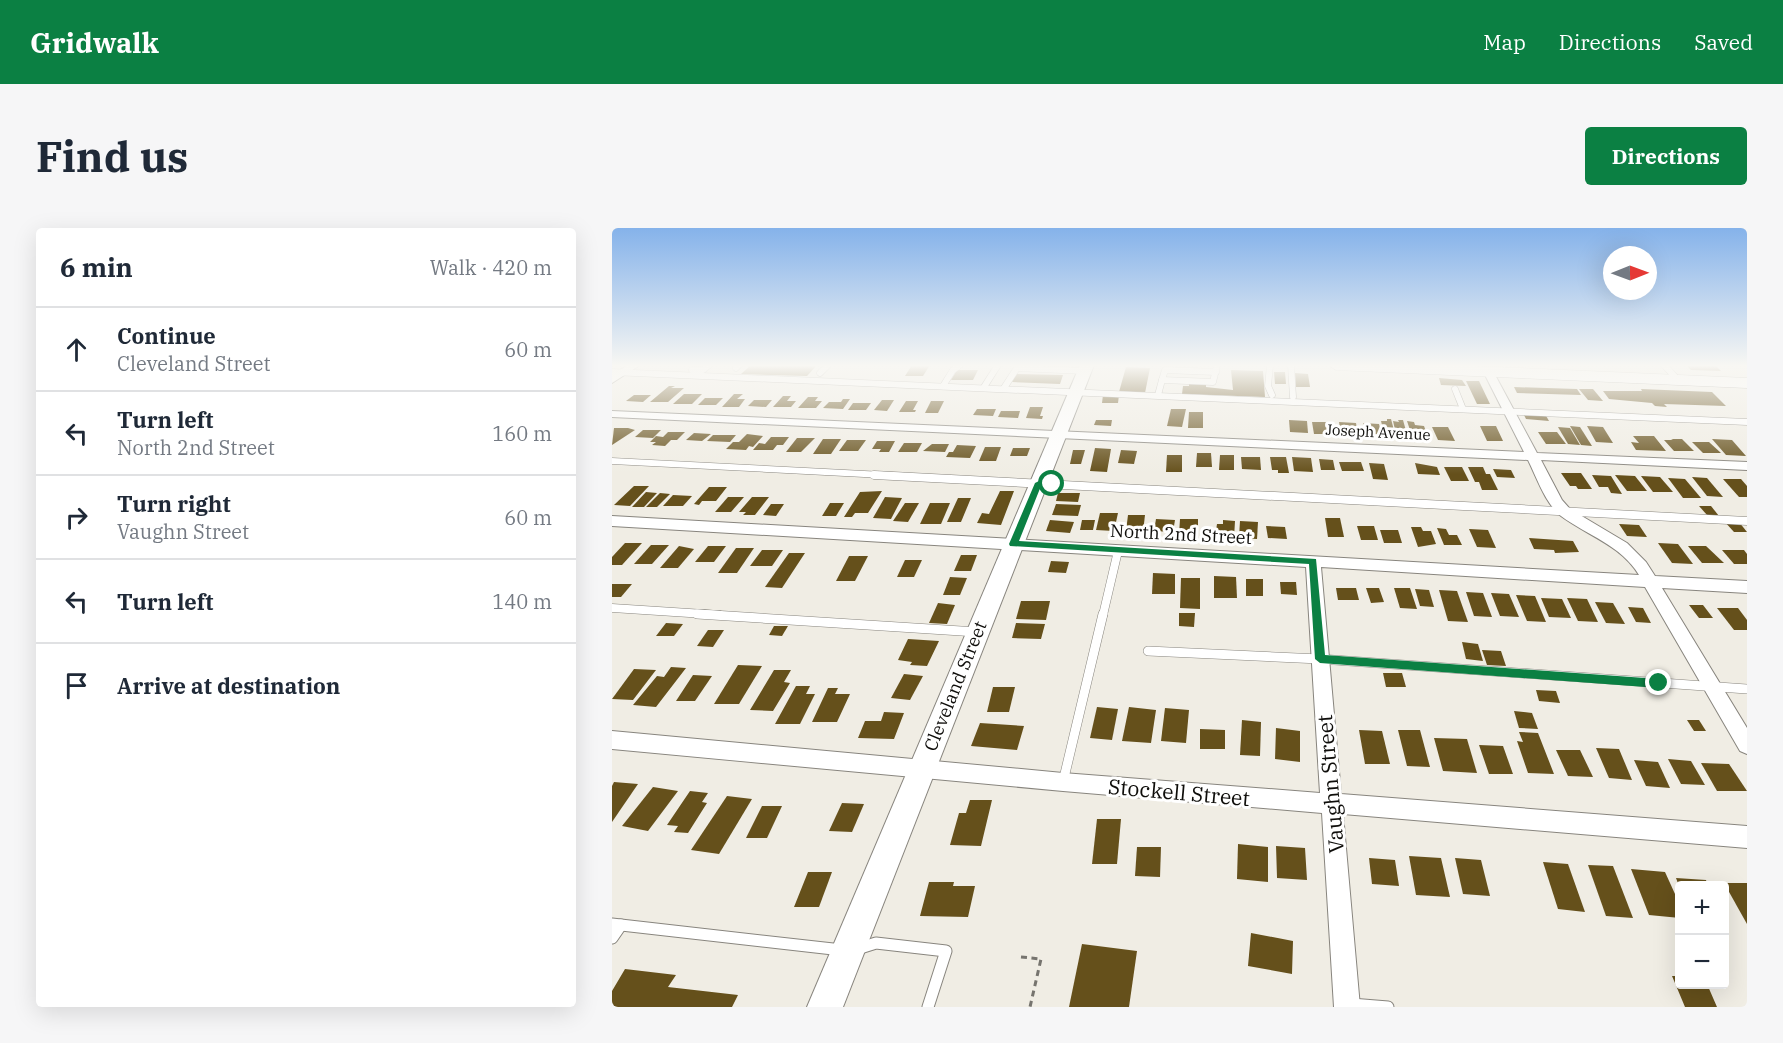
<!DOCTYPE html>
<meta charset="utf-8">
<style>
body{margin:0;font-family:"IBM Plex Serif",serif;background:#f6f6f7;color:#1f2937}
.controls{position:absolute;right:18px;bottom:18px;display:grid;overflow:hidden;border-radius:6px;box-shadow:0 6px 24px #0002}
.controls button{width:54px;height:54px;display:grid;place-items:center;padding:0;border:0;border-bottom:2px solid #e0e1e3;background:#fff;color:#1f2937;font:30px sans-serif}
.compass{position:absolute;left:991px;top:18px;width:54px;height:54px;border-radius:50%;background:#fff;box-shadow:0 6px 24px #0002;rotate:89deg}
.stop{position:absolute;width:18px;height:18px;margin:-14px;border:4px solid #0b8043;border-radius:50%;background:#fff}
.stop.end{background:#0b8043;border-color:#fff;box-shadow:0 2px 6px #0008}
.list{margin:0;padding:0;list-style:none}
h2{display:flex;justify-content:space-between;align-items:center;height:78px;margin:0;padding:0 24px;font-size:26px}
h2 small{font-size:20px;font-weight:400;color:#747a83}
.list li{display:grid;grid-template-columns:39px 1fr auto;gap:18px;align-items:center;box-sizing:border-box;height:84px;padding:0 24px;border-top:2px solid #e0e1e3}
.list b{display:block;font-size:22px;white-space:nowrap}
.list p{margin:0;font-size:20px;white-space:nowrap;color:#747a83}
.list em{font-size:20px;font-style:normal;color:#747a83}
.icon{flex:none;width:33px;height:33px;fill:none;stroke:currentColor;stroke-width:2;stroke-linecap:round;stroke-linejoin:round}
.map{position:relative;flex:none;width:1135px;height:779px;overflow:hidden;border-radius:6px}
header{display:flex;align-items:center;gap:36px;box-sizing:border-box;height:84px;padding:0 30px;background:#0b8043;color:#fff}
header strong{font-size:28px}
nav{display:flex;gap:33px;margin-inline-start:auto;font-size:21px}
.intro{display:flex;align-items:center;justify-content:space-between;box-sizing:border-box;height:144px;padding:0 36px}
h1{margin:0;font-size:42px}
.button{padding:15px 27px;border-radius:6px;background:#0b8043;color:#fff;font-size:21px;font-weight:700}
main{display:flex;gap:36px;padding:0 36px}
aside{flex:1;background:#fff;border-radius:6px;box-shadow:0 6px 24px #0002}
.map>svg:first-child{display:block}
</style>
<header>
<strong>Gridwalk</strong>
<nav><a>Map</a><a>Directions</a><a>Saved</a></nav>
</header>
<div class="intro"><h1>Find us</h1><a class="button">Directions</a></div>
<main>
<aside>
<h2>6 min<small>Walk · 420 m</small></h2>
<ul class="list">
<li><svg class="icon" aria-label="ahead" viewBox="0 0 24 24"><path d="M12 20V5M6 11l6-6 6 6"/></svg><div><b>Continue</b><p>Cleveland Street</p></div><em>60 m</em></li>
<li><svg class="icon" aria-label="left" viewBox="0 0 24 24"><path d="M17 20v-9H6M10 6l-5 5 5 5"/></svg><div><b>Turn left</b><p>North 2nd Street</p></div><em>160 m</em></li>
<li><svg class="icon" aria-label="right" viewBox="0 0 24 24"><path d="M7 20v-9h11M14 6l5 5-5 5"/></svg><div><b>Turn right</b><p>Vaughn Street</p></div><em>60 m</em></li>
<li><svg class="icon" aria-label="left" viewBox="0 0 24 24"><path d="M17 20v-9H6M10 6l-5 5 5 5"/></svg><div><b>Turn left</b></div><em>140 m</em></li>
<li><svg class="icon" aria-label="arrive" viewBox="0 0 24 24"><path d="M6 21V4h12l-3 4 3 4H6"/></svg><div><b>Arrive at destination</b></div></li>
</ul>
</aside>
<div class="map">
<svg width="1135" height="779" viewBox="0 0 1135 779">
<rect width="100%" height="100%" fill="#f0ede4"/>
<!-- building -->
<g fill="#65501b">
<polygon points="139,137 205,137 195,148 129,146"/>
<polygon points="300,137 318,137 311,148 293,148"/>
<polygon points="1074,137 1103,137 1109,143 1079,142"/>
<polygon points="514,139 538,140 533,165 507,164"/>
<polygon points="345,142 366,142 361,152 339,152"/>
<polygon points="619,142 651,143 653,169 570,166 571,158 577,158 577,156 594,156 594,159 621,162"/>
<polygon points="662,144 673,144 674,156 663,156"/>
<polygon points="683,145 696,146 698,159 684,159"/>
<polygon points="404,146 451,147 448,156 400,154"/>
<polygon points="827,150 850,152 854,158 829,157"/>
<polygon points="854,153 867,153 878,176 865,176"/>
<polygon points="57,158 63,158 59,160 72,160 56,174 38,174"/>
<polygon points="902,159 965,161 969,167 905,165"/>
<polygon points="967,161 981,161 991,173 976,172"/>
<polygon points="1029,161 1100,164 1114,178 1052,176 1055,179 1043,178 1040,175 997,171 991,163 1030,163"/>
<polygon points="72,166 90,166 80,176 61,176"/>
<polygon points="122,166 131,166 125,171 133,171 127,179 110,179"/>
<polygon points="22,167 39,167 31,174 14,173"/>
<polygon points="491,167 507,167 506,175 490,175"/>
<polygon points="171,168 179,168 175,173 184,173 179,179 161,179"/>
<polygon points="196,169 206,169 203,173 210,173 204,180 186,180"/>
<polygon points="93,170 111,170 104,177 86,177"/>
<polygon points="231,171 238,171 231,181 211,180 217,174 229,174"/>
<polygon points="142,172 160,172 154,179 136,178"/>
<polygon points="270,172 282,172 275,183 262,182"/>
<polygon points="294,173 306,173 301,182 304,182 303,184 287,184"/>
<polygon points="319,173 332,173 326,185 313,185"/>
<polygon points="241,175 259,175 254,182 236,182"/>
<polygon points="418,179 431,179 428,188 431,188 430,191 414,190"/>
<polygon points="365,181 384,181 381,188 361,187"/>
<polygon points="559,181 574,181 570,199 555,198"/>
<polygon points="389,183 408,183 406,190 386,189"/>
<polygon points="577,184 591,184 591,200 576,200"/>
<polygon points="911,185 933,186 937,193 914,191"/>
<polygon points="775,191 779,191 784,210 773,209 769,193 775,193"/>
<polygon points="484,192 500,192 499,198 482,197"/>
<polygon points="677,192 695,193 696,205 678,204"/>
<polygon points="786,192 791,192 796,210 785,210 781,193 787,194"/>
<polygon points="795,193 802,194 803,197 812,198 817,212 801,211"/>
<polygon points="700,194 718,194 721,206 702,206"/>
<polygon points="727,194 744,195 746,207 729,206"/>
<polygon points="751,195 767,196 770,208 752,207"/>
<polygon points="868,198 884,198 891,213 875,213"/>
<polygon points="958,198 968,199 980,218 969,217"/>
<polygon points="975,198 991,199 1001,215 984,214"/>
<polygon points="820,199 836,199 843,213 826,212"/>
<polygon points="946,199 958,200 968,217 956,216"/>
<polygon points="2,200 16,200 23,202 0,217"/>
<polygon points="31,202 49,202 41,210 23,209"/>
<polygon points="56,204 73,204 65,212 59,212 53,218 40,217 44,214 38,214 44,208 51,209"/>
<polygon points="926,204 945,204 954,216 934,216"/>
<polygon points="82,205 99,206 90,213 74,212"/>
<polygon points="135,206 151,208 141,219 137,218 134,222 114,221 121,214 127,214"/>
<polygon points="101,207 124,207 118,214 95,213"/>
<polygon points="1021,208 1042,208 1054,223 1024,222 1019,214 1027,215"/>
<polygon points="159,209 177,209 171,217 165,217 161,222 141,222 147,215 153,216"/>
<polygon points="185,210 203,210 189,224 174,224"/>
<polygon points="211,211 229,211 219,226 201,226"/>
<polygon points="1059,211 1070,211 1082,223 1062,223 1052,212 1061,212"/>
<polygon points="1100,211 1120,212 1134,228 1114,227"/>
<polygon points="235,212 254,212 246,223 227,223"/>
<polygon points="265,213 283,213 277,224 267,224 269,221 260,221"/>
<polygon points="1080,214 1097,214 1109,225 1091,225"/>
<polygon points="292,215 310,215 305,224 286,224"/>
<polygon points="320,216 337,216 333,224 311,223"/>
<polygon points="345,217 364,218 358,230 334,229 337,224 341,224"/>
<polygon points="373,219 389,219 384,233 367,233"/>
<polygon points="401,220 418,220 415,228 398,228"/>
<polygon points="483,220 499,221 495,244 478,243"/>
<polygon points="461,222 473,222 469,236 458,236"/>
<polygon points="509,222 525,223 522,236 506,235"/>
<polygon points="585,225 599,225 600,239 584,239"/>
<polygon points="555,227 570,227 570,244 554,244"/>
<polygon points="608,227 622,227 622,242 607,242"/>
<polygon points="629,229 648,229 649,242 630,241"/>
<polygon points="658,229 674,229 677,245 666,245 666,242 660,242"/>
<polygon points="680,229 699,230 701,244 682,243"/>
<polygon points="707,231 721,232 723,242 709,242"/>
<polygon points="727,234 749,234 752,243 730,243"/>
<polygon points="757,235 772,236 776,252 761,251"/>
<polygon points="803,235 825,239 828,247 806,246"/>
<polygon points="832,239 850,239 857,253 839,253"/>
<polygon points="856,239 871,239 874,246 878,246 886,262 870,262 867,254 863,254"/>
<polygon points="881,241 899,242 903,250 885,249"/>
<polygon points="949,245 969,245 980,261 966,261 964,258 958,258"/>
<polygon points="980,247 999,248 1010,266 999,265 996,259 987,259"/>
<polygon points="1003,247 1023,248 1035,263 1015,263"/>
<polygon points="1029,248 1048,249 1061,264 1041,264"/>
<polygon points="1080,249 1095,250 1111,269 1095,268"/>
<polygon points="1056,250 1073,251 1089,270 1071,270"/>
<polygon points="1111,251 1129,251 1135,258 1135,269 1127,269"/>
<polygon points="22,258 37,258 18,278 2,277"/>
<polygon points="97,259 115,259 104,273 90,273 87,277 82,276"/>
<polygon points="270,263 256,285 243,285 240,289 232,289 248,264"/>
<polygon points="388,263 402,263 389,297 365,295 370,285 377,286"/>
<polygon points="34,264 45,265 32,279 20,279"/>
<polygon points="48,265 58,266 45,279 34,279"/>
<polygon points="446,265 468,265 466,274 444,273"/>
<polygon points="61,267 80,268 71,278 51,278"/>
<polygon points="116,269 132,269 119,284 103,284"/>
<polygon points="140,269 157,269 143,287 131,287 134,284 127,284"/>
<polygon points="273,269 290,270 279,291 261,290"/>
<polygon points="346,270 359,270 349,294 335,294"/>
<polygon points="218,275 232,275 224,288 210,288"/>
<polygon points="293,275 307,275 296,294 281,293"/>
<polygon points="318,275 338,275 329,296 308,296"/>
<polygon points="159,276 172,276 164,288 151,287"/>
<polygon points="444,276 469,277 466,288 440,287"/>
<polygon points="1087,278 1099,278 1107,288 1095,287"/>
<polygon points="488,285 506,285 502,303 484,302"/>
<polygon points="516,287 533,287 531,304 514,303"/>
<polygon points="713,290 728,290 732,309 716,309"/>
<polygon points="544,291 563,292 561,304 542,303"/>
<polygon points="568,291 586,291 586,307 567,307"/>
<polygon points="438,292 462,294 458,305 434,303"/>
<polygon points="470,292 483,292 481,302 468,302"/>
<polygon points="611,292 623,293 622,310 603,309 605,296 611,296"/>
<polygon points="628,293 646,294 645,311 627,310"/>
<polygon points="1112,293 1127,294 1135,304 1122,304"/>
<polygon points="1007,296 1027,297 1035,309 1015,308"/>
<polygon points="654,298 673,299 675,311 656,310"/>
<polygon points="745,298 762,298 766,312 749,312"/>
<polygon points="799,299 809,299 811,303 819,303 824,316 806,319"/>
<polygon points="825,300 834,301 837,307 845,307 850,317 832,317"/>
<polygon points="857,301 876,302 884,320 865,319"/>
<polygon points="768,302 786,302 790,315 772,315"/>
<polygon points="917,310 961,313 967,324 943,325 942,322 922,321"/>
<polygon points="13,315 30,315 10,337 0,337 0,329"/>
<polygon points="1046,315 1066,316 1081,336 1060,335"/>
<polygon points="39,317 57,317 40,336 22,336"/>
<polygon points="67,318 82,321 66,340 48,340"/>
<polygon points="96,318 114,318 102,334 83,334"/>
<polygon points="1076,318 1094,318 1112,335 1090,335"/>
<polygon points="124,320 142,320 125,345 106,345"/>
<polygon points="150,322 171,322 160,338 138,338"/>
<polygon points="1110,322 1132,322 1135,326 1135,336 1122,336"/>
<polygon points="177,325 193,325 170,360 153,359"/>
<polygon points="349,327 365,327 359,343 342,343"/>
<polygon points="237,328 256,328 243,353 224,353"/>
<polygon points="293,332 310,332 302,349 285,349"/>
<polygon points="439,333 457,334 454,345 436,344"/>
<polygon points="541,345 563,346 563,366 540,366"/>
<polygon points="602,348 624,349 625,370 602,370"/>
<polygon points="338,349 355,350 348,367 331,367"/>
<polygon points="569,350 588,350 588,381 568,380"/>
<rect x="634" y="351" width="17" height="17"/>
<polygon points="668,354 684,354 685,367 669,366"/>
<polygon points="0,356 20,356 9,369 0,369"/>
<polygon points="724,360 744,360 747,372 726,372"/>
<polygon points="754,360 767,360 772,374 759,375"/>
<polygon points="782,360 798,360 805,381 788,380"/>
<polygon points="803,361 817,362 822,379 808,378"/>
<polygon points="827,362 845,363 856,394 836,393"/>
<polygon points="854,364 871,365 880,389 862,388"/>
<polygon points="879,365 897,366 907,389 888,388"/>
<polygon points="904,367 923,368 934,394 915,393"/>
<polygon points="929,370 950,371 959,390 937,389"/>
<polygon points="955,370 975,371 986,394 966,393"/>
<polygon points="409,373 438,373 434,392 404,391"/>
<polygon points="983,374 1001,375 1013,396 994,395"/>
<polygon points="326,375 343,377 335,396 317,395"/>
<polygon points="1077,377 1091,377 1101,390 1087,390"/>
<polygon points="1016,379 1031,380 1039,395 1024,394"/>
<polygon points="1105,380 1126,380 1135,392 1135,402 1122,402"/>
<polygon points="567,385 583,385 582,399 567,398"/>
<polygon points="54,395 71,396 62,408 44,408"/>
<polygon points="404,395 433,396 429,411 400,410"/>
<polygon points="162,398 176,398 170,408 157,407"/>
<polygon points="96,402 112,402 101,419 85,418"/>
<polygon points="296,411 327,413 315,438 298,437 300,434 286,432"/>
<polygon points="850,414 866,416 871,433 854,431"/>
<polygon points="870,422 889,423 894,438 875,437"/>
<polygon points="126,437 150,438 127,476 102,476"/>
<polygon points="59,439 74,440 44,479 21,477 45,448 52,449"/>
<polygon points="22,441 44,442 21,472 0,471"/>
<polygon points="162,442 179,442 172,454 178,455 161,483 138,482"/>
<polygon points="771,445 790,445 794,459 774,459"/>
<polygon points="292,446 311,448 298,472 279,470"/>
<polygon points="81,447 100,448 83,473 64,473"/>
<polygon points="184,458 198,458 194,466 203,466 188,496 163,496"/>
<polygon points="381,459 403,459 397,484 375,484"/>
<polygon points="216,460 226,460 223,466 238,466 225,494 200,494"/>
<polygon points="924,462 944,463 948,475 927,473"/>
<polygon points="485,479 506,481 500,512 478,510"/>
<polygon points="517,479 544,482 539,515 510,513"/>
<polygon points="553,480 577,482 574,515 549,513"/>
<polygon points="902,483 920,485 926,501 907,500"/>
<polygon points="272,484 292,485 282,511 246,510 253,493 269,493"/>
<polygon points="630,492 649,494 648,528 628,527"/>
<polygon points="1075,492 1087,492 1094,503 1082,503"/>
<polygon points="368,495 412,498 405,522 359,518"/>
<polygon points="664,500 688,503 688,534 663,531"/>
<polygon points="588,501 613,502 613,521 588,521"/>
<polygon points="747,502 770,503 778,536 753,536"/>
<polygon points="786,502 808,502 818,539 795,538"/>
<polygon points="907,504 926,505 942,546 916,545 905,513 911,514"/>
<polygon points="822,510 855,511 865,545 831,543"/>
<polygon points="867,517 891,518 901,546 877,546"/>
<polygon points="984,520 1007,521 1020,552 997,550"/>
<polygon points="944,522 968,522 981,549 956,548"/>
<polygon points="1056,531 1079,533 1093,557 1069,556"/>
<polygon points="1022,532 1046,534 1058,560 1034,558"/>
<polygon points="1089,535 1117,536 1135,563 1105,563"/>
<polygon points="2,554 26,556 0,594 0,558"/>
<polygon points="41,559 66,563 36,603 10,598"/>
<polygon points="78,563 96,565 90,574 95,575 76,605 62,604 66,598 55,597"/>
<polygon points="115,568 140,571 107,626 79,622"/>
<polygon points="358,572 380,572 369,618 338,617 347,585 354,585"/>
<polygon points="230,575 252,576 240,604 217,603"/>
<polygon points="150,578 170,578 155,610 134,610"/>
<polygon points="485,591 509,591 505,636 480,636"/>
<polygon points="626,616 656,619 656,654 625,651"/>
<polygon points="664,618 693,620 695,652 665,650"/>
<polygon points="525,619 549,619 548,649 523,648"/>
<polygon points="797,628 829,630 838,669 804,667"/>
<polygon points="757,630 783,632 787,658 760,656"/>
<polygon points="843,630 869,632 878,668 851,666"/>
<polygon points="931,634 956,636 973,684 946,681"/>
<polygon points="976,637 1001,638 1021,690 994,688"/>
<polygon points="1019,641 1053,644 1068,677 1068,690 1037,687"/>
<polygon points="196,644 220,644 207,679 182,679"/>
<polygon points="1064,650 1094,652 1096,658 1067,658"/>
<polygon points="317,654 342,654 341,658 363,658 356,689 308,688"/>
<polygon points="1112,655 1135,655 1135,696"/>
<polygon points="639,705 681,713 680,746 636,738"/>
<polygon points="470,716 525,723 517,779 457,779"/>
<polygon points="13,741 64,747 56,759 126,767 120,779 0,779 0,763"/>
<polygon points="1060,748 1068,748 1068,756 1095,756 1105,779 1073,779"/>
</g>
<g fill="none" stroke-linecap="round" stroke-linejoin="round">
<!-- service-far3 casing -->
<g stroke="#88857e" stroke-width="7">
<g id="service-far3">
<polyline points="406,137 405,140 473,143"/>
<polyline points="658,137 656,158 660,167"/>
<polyline points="679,137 681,169"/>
<polyline points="1052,137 1067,153"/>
<polyline points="124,140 127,137"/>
<polyline points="80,142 91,142 97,137"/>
<polyline points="0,144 1135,194"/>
<polyline points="208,145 216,137"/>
<polyline points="550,152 553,142 604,144"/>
<polyline points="331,158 341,142 348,137"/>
<polyline points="372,159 386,137"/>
<polyline points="392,160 405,140"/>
<polyline points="843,161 851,181"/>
<polyline points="546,167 550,152 601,154 605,137"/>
<polyline points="0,233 291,248"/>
</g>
</g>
<!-- service-far2 casing -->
<g stroke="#88857e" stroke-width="9">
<g id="service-far2">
<polyline points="262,247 1135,293"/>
<polyline points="0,380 108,387"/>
<polyline points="491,387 506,323"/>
</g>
</g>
<!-- service-far1 casing -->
<g stroke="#88857e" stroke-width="10">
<g id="service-far1">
<polyline points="85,386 365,404"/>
<polyline points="536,423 708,431 1135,461"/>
<polyline points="451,554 491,386"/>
</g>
</g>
<!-- service casing -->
<g stroke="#88857e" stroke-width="13">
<g id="service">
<polyline points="0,696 230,722"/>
<polyline points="0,710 9,697"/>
<polyline points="245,721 264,715 334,723 316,779"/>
<polyline points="739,776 776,779"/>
</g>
</g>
<!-- minor casing -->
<g stroke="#88857e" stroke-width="2">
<g id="minor">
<polygon points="16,137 28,137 0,155 0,147"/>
<path d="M877 142 882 145 925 225 1135 234V242L929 232 950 272 958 281 1015 315 1034 334 1043 348 1135 353V365L1050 360 1135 500V526L1128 523 1033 359 709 339 729 566 1135 598V620L731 586 748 779H722L710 585 451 563 0 521V503L451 545 708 565 694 339 0 298V288L1027 347C1009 317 976 308 949 288 933 275 925 250 916 232L0 189V183L912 224 872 145Z"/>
</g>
</g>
<!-- secondary casing -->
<g stroke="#88857e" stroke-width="2">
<polygon id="secondary" points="468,137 482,137 231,779 195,779"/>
</g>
<!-- primary casing -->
<g stroke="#88857e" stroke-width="1">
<polygon id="primary" points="716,137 838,137 1135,150 1135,160 724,142"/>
</g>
<!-- path -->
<polyline stroke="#76746e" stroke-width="3" stroke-dasharray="6 4.5" stroke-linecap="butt" points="409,729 429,731 418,779"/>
<!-- service-far3 -->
<use href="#service-far3" stroke="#fff" stroke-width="6"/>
<!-- service-far2 -->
<use href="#service-far2" stroke="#fff" stroke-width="8"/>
<!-- service-far1 -->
<use href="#service-far1" stroke="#fff" stroke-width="9"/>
<!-- service -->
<use href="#service" stroke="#fff" stroke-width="11"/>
<!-- minor -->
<use href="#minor" fill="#fff" fill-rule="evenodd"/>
<!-- secondary -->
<use href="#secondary" fill="#fff" fill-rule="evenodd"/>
<!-- primary -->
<use href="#primary" fill="#fff" fill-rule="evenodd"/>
</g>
<!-- sky -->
<linearGradient id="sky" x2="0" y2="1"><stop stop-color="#85b2ea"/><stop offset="0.56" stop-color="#f8f7f3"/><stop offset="1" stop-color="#f8f7f3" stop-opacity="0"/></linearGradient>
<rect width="1135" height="246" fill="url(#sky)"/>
<!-- route -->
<polygon fill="#0b8043" points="427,253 444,256 440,259 429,258 407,313 704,331 713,427 1047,451 1052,455 1047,460 708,435 703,431 697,336 398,318 397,316 423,255"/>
<g text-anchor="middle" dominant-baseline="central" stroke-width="6" stroke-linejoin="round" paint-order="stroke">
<!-- far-street labels -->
<g font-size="15" fill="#0e0d0a" stroke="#fff">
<text transform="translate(766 204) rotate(3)">Joseph Avenue</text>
</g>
<!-- street labels -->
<g font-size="18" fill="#0e0d0a" stroke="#fff">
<text transform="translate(569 306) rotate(3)">North 2nd Street</text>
<text transform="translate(343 458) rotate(-68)">Cleveland Street</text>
</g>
<!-- near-street labels -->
<g font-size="21" fill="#0e0d0a" stroke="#fff">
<text transform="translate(718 556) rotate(-95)">Vaughn Street</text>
<text transform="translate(567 564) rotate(5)">Stockell Street</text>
</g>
</g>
</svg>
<div class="controls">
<button>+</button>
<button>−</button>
</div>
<svg class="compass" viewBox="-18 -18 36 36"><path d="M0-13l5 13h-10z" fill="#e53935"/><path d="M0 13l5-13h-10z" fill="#747a83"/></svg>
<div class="stop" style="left:440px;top:256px"></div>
<div class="stop end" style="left:1047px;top:455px"></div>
</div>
</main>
